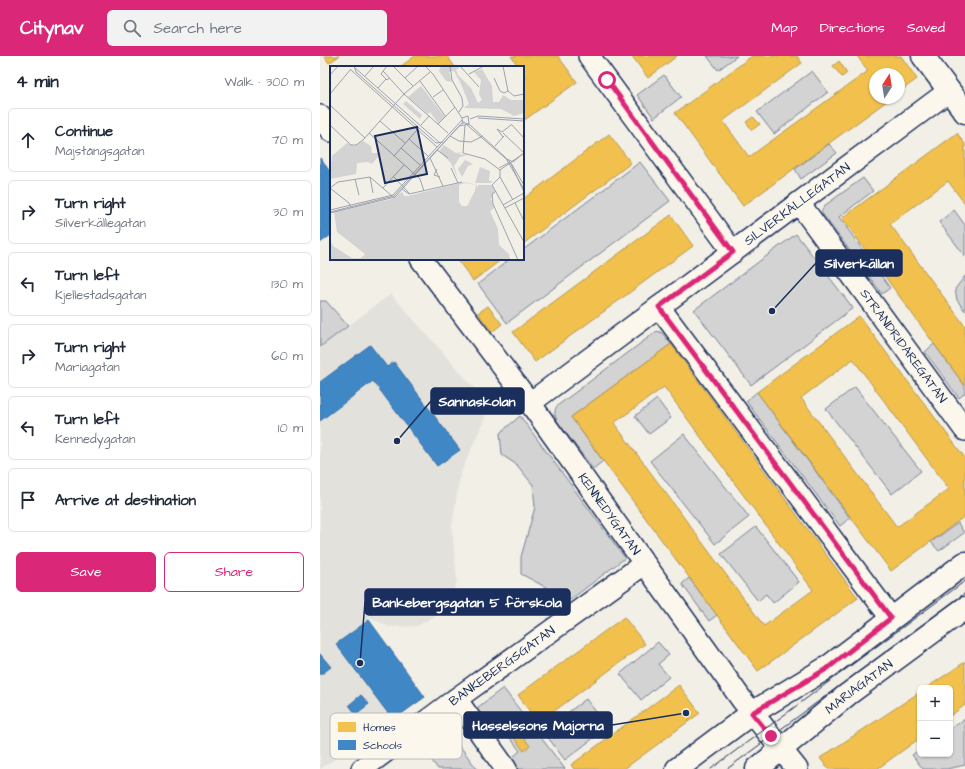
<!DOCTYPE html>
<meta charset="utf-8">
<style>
body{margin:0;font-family:"Architects Daughter",sans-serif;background:#f2f2f3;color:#1f2937}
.controls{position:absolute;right:12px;bottom:12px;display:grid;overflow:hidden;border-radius:6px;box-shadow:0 1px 3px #0004}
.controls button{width:36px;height:36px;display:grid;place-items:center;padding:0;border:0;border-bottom:1px solid #e0e1e3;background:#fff;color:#1f2937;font:20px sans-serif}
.compass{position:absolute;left:549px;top:12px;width:36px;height:36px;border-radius:50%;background:#fff;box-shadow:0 1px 3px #0004;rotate:12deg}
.stop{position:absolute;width:12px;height:12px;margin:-9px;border:3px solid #db2777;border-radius:50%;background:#fff}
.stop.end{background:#db2777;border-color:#fff;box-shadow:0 1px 4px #0008}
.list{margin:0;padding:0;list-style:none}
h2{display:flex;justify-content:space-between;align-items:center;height:52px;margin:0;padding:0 16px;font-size:17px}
h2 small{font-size:13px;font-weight:400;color:#747a83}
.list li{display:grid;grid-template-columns:26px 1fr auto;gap:12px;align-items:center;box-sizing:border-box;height:64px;margin:0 8px 8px;padding:0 8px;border:1px solid #e0e1e3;border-radius:6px}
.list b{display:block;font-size:15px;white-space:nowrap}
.list p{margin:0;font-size:13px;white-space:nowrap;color:#747a83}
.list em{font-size:13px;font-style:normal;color:#747a83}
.actions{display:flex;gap:8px;padding:12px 16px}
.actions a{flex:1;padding:9px 0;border:1px solid #db2777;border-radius:6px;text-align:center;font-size:14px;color:#db2777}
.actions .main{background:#db2777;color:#fff}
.icon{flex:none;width:22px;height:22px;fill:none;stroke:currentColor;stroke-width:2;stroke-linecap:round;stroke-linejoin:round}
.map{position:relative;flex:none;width:645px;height:713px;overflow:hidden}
header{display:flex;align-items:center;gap:24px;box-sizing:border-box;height:56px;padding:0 20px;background:#db2777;color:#fff}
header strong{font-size:19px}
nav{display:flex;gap:22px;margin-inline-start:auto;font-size:14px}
.search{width:280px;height:36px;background:#f2f2f3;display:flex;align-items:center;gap:10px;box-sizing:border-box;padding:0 14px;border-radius:6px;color:#747a83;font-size:15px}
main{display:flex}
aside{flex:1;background:#fff}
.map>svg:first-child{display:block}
</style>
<header>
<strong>Citynav</strong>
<div class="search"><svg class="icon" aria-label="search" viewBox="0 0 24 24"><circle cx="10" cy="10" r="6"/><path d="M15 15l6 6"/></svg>Search here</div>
<nav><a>Map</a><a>Directions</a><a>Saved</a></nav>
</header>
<main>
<aside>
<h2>4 min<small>Walk · 300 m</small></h2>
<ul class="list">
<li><svg class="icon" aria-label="ahead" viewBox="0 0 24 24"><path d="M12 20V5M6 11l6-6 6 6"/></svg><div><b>Continue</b><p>Majstångsgatan</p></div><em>70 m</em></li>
<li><svg class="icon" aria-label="right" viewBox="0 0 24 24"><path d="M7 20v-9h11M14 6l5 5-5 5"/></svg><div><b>Turn right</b><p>Silverkällegatan</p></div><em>30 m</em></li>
<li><svg class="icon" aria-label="left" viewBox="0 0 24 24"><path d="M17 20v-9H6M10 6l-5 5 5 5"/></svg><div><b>Turn left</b><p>Kjellestadsgatan</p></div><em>130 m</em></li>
<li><svg class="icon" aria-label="right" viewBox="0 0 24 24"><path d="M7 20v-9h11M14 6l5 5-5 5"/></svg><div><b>Turn right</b><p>Mariagatan</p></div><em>60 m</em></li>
<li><svg class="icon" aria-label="left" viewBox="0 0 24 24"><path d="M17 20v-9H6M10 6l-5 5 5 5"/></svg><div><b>Turn left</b><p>Kennedygatan</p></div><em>10 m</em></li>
<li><svg class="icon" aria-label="arrive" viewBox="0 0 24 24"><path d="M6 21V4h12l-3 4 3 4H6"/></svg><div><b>Arrive at destination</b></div></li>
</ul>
<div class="actions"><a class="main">Save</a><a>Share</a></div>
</aside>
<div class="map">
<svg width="645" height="713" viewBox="0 0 645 713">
<rect width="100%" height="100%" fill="#f2efe6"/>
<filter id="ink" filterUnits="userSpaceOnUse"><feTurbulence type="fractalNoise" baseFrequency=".025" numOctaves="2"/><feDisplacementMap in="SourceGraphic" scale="8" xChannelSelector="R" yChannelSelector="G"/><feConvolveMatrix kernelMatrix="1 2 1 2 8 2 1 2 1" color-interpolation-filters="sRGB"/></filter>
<g filter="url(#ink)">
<!-- built -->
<polygon fill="#e2e1dc" points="71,238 170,350 140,419 132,471 137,524 131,541 122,556 97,570 69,571 50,561 49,564 105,641 0,713 0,291"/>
<!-- green -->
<g fill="#d2d3d2" stroke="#768198">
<polygon points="387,0 417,0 398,14"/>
<polygon points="492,15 508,36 454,78 437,56"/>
<polygon points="344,19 361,41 334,62 317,39"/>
<polygon points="509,88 517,97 481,123 475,113"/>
<polygon points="320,106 350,145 187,267 158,228 190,203 203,203 203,194"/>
<polygon points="543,122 553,135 519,161 570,232 562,238 501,156 504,150"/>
<polygon points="634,154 645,169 645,200 619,166"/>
<polygon points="476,178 533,252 431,329 374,254"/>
<polygon points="645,220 645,255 637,244 635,233"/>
<polygon points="0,245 6,245 28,270 0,291"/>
<path d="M337 275 342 277 351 288 251 361 283 405 273 413 238 366C235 360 233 357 237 350Z"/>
<polygon points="614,288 645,330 645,337 639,342 605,296"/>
<polygon points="535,331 601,415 572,438 506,353"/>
<polygon points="437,336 530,462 520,470 426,345"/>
<polygon points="337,343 351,362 329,378 315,360"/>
<polygon points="200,360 305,502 250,544 201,518 201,501 215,451 213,429 197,409 182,399 180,377"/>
<polygon points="364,378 429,461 395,488 330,405"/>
<polygon points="638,467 644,477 619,495 611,486"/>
<polygon points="436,471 479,526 453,547 446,538 438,545 401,498"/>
<polygon points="369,522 397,559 389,565 362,528"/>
<polygon points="338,586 349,599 338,608 349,621 321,644 300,618"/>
<polygon points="183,632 245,713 192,713 187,706 200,695 178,666 165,675 153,655"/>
<polygon points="266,643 288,671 245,704 223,675"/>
<polygon points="645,663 645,709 627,713 603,713 592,699 600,693 600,698 630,698 630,673"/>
<polygon points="127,673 157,713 118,713 102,691"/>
</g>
<!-- homes -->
<g fill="#f2c14e" stroke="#b29553" fill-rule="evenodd">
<polygon points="4,0 19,0 9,7"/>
<polygon points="95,0 127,0 135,11 80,11"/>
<polygon points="191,0 238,0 257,26 203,65 203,23 206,21 203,16 203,11 199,11"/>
<polygon points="312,0 357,0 328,22"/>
<polygon points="432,0 477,0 482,7 403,65 429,101 548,15 537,0 581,0 597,23 579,36 579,18 555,18 555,42 571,42 423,150 355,57"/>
<polygon points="519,5 527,17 522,21 513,10"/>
<polygon points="433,61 440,68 432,74 426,66"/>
<polygon points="637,77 645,88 645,148 628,125 570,168 645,270 645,330 522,162"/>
<polygon points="289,78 311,107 203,188 203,143"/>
<polygon points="351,159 373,190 215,306 193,276"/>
<polygon points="137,203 182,203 153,225"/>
<polygon points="168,250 182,268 172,276 158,257"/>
<path d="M539 260 645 402V460L571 515 437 336ZM533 303 629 433 577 471 481 342Z"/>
<path d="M351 288 538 542 438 615 251 361ZM344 331 493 534 444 570 294 367Z"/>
<polygon points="304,561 325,588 218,667 198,639"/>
<polygon points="645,606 645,649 630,660 630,632 606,632"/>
<polygon points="359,629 380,657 304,713 254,713 251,709"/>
<polygon points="600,636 600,682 557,713 508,713 500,702"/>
<polygon points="198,674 210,690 204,695 192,679"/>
</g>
<!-- schools -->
<g fill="#3f88c5" stroke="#346da6">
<polygon points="0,102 11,117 11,179 0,187"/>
<polygon points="50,289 67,311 74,306 140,394 117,410 53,325 0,365 0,326"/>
<polygon points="49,564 105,641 73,664 16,588"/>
<polygon points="0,598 11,611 0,619"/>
<polygon points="41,639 49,648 36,658 29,649"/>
</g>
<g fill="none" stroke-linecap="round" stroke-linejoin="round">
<!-- street casing -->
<g stroke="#1b2f5e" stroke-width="24">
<g id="street">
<polyline points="269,0 413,196"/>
<polyline points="0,60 11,75"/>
<path id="s1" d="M479 147 645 374"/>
<path id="s2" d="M101 203 210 347 422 644 477 713"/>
<polyline points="339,251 571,562"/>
<path id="s3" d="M210 347 629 35"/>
<polyline points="136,643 186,713"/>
<path id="s4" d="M42 713 136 643 324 508"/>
</g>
</g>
<!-- secondary casing -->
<g stroke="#1b2f5e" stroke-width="25">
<g id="secondary">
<polyline points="603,0 645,56"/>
<polyline points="357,713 432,657 508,611 645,507"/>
<path id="s5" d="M437 713 527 639 645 552"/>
</g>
</g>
<!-- street -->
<use href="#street" stroke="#fbf7ec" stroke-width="21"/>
<!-- secondary -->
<use href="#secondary" stroke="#fbf7ec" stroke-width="22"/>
<!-- tram -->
<g stroke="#1b2f5e" stroke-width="1">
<polyline points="391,713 645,525"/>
<polyline points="407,713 645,537"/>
</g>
</g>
</g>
<g fill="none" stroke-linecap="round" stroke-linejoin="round" filter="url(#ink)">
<!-- route -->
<polyline stroke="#db2777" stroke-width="5" points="287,24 413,196 339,251 571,562 508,612 432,657 451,680"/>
</g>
<g text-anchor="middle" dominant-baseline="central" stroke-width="4" stroke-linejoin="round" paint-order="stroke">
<!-- street labels -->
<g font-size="13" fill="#1b2f5e" stroke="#fbf7ec">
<text stroke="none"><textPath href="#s3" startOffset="333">SILVERKÄLLEGATAN</textPath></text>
<text stroke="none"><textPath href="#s1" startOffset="177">STRANDRIDAREGATAN</textPath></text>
<text stroke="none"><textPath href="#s2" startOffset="317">KENNEDYGATAN</textPath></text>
<text stroke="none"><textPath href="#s4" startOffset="174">BANKEBERGSGATAN</textPath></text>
<text stroke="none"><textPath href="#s5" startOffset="131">MARIAGATAN</textPath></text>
</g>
</g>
<!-- overview -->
<g transform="translate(10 10)">
<rect width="194" height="194" fill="#f2efe6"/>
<path d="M111 0H131L126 4 128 9 141 22 148 37 152 34 149 28 151 14 144 6 152 3 162 20 163 36H169L173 29 181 34H194V47L184 50 171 43 134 42 139 38 131 18 124 5 119 6 122 16 116 15 109 5ZM91 20 115 51 108 57 100 46 98 48 78 31ZM76 35 92 49 90 53 73 38ZM33 75 41 80 42 87H51L42 98 38 96 27 97 26 108 0 113 2 90 17 77 24 80ZM114 79 126 87 132 86 128 88 138 89 130 91 124 100 128 113 121 97 109 85ZM135 94 143 98 138 100 132 111 128 103ZM150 101 160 105 159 115H163L161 117H145ZM134 116 147 119V123L148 119H161L165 124 161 133 164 142 160 145 168 163 169 179 179 188 180 193 0 194V175L3 180 22 192H31L35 188 7 166 4 146 62 133 72 126 74 130H78ZM135 117 146 119 145 125 137 140H132L129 136V119Z" fill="#d2d3d2" fill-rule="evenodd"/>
<path fill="none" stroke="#9ca2b0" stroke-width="1" d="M24 0 26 6 106 77 113 76M57 0 51 8 57 14 60 12M63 0 83 20M95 0 103 8 132 52M120 0 122 14 132 32 133 40 129 46M130 0 149 21M173 0 178 25 184 30 194 28M24 1 110 77M21 4 107 81M53 5 74 28 118 67M139 8 154 0M0 9 8 0M35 10 44 0M75 12 88 0M164 12 170 25 174 27 178 25M90 15 116 51M48 22 56 13M0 28 21 3M103 31 113 24M0 39 35 72M148 52 194 55M140 53 148 50 194 53M50 55 75 77M108 58 125 41M181 58 194 72M0 59 21 79H26L33 74 74 28 100 6M91 59 99 50M135 59 133 87 155 93 170 104M137 59 181 97 194 119M39 67 90 113 94 125M173 67 194 87M120 70 129 75 141 76 153 70M173 71 167 63 172 66 181 59M79 73 98 90M165 80 174 70M71 82 90 99M107 84 118 92M64 90 87 64M100 92 113 120M177 93 183 96 194 87M180 96 194 126M121 102 128 117M169 102 180 96M107 103 104 109 110 111M170 104V111L162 119 194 176M170 104 194 87M63 110 79 127M40 111 43 127M170 111 183 134M25 113 29 129M0 122 8 116 40 111 62 130M0 122 19 137 21 142M53 122 74 99M72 123 79 128 132 116M166 125 162 128 163 138 188 194M185 137 194 155M173 139 194 127M175 142 194 132M0 144 63 129 132 54M0 146 64 130 133 56 140 59 175 91 194 123M0 147 65 131 129 60 139 58 138 50 132 52 133 58"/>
<path fill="#1b2f5e" fill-opacity="0.15" stroke="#1b2f5e" stroke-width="2" d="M87 61 97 108 55 117 45 70Z"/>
<rect width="194" height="194" fill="none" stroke="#1b2f5e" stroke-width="2"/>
</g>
<!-- legend -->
<rect x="10" y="657" width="132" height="46" rx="6" fill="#fbf7ec" stroke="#b8bbc1" stroke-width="1"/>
<rect x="18" y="666" width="18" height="10" fill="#f2c14e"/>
<rect x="18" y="684" width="18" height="10" fill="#3f88c5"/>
<g font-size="11" fill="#1b2f5e">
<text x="43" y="675">Homes</text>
<text x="43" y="693">Schools</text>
</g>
<!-- callouts -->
<path fill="none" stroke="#1b2f5e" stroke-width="1.5" d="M452 255L496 207M77 385L111 345M40 607L45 546M366 657L292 669"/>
<g fill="#1b2f5e" stroke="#fbf7ec" stroke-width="1.5">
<circle cx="452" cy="255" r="4"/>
<circle cx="77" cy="385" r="4"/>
<circle cx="40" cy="607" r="4"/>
<circle cx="366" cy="657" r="4"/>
</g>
<g fill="#1b2f5e" stroke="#1b2f5e" stroke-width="1.5">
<rect x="496" y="194" width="86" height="26" rx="4"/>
<rect x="111" y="332" width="93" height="26" rx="4"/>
<rect x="45" y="533" width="205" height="26" rx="4"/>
<rect x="144" y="656" width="148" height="26" rx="4"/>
</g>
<g font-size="14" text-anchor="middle" font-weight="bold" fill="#fff">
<text x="539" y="212">Silverkällan</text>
<text x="157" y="350">Sannaskolan</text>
<text x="147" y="551">Bankebergsgatan 5 förskola</text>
<text x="218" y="674">Hasselssons Majorna</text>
</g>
</svg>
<div class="controls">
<button>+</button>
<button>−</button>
</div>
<svg class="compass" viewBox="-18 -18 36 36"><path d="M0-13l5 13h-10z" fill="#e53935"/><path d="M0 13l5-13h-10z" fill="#747a83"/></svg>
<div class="stop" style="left:287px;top:24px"></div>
<div class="stop end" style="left:451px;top:680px"></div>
</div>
</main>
